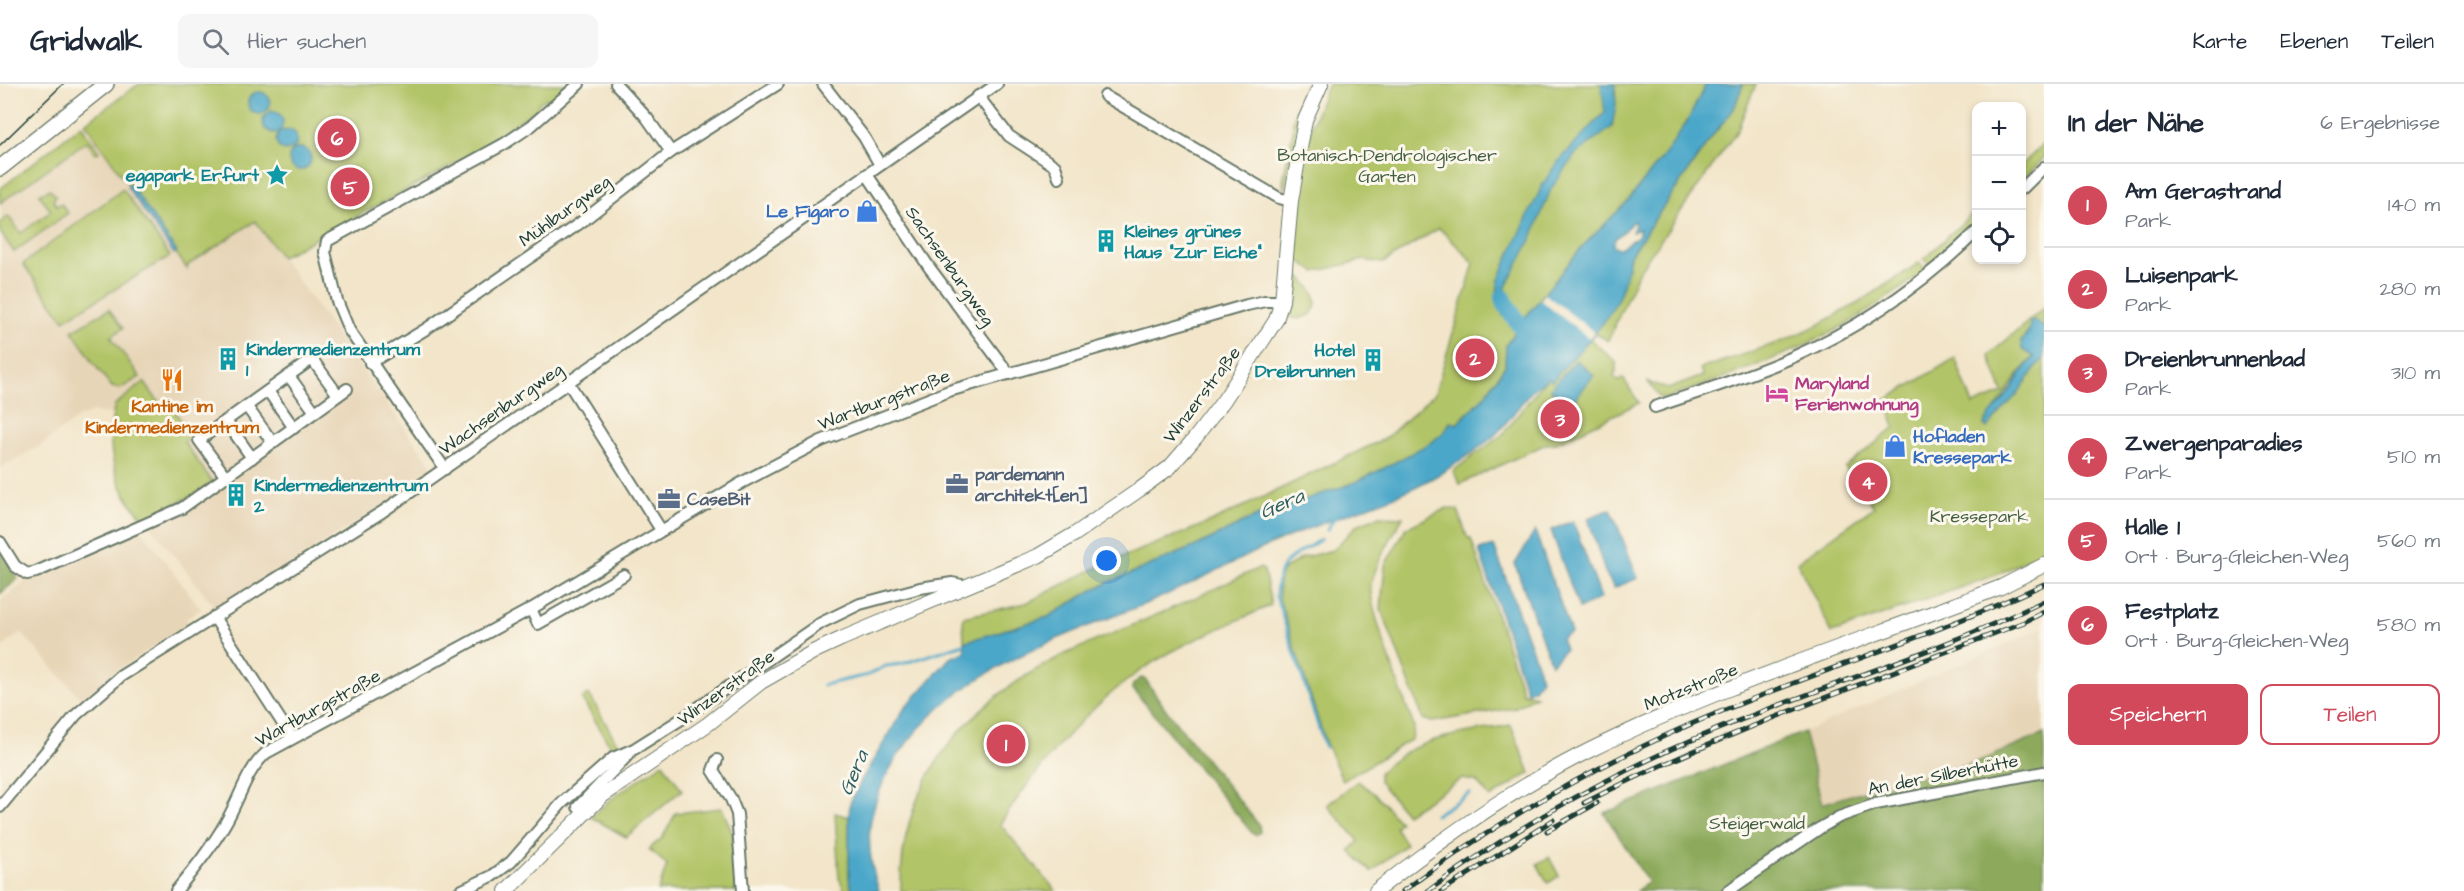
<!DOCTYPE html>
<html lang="de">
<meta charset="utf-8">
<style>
body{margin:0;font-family:"Architects Daughter",sans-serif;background:#f6f6f7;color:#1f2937}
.controls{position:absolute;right:18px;top:18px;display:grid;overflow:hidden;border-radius:12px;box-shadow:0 3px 9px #0003}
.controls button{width:54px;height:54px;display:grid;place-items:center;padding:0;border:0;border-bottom:2px solid #e0e1e3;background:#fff;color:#1f2937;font:30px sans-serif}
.you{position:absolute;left:1107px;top:477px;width:21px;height:21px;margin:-15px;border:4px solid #fff;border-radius:50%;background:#1a73e8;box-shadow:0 0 0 9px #1a73e833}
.badge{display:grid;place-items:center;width:39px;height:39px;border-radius:50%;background:#d1495b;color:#fff;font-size:20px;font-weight:700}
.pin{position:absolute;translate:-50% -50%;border:3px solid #fff;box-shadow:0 2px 6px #0006}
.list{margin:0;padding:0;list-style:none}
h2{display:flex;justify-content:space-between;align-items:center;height:78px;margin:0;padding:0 24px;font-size:26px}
h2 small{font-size:20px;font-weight:400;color:#747a83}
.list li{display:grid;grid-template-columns:39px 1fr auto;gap:18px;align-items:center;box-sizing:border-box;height:84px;padding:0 24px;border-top:2px solid #e0e1e3}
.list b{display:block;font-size:22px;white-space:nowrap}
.list p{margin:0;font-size:20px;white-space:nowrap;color:#747a83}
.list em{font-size:20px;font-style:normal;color:#747a83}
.actions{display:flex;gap:12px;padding:18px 24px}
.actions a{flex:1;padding:14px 0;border:2px solid #d1495b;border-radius:12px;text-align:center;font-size:21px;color:#d1495b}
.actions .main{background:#d1495b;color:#fff}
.icon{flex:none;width:33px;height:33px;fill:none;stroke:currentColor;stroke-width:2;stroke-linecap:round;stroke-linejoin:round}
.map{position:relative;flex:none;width:2044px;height:807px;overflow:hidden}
header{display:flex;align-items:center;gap:36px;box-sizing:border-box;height:84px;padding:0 30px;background:#fff;border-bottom:2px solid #e0e1e3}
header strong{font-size:28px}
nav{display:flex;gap:33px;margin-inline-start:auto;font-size:21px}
.search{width:420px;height:54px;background:#f6f6f7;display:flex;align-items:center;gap:15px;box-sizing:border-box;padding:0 21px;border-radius:12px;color:#747a83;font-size:22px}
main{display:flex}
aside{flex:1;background:#fff}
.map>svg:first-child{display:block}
</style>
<header>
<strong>Gridwalk</strong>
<div class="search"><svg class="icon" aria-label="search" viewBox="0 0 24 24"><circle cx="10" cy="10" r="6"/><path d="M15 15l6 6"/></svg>Hier suchen</div>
<nav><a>Karte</a><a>Ebenen</a><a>Teilen</a></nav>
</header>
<main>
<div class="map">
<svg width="2044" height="807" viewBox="0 0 2044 807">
<rect width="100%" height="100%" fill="#fbf7ec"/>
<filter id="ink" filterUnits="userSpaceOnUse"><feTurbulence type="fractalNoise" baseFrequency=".0167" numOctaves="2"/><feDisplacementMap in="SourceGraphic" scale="12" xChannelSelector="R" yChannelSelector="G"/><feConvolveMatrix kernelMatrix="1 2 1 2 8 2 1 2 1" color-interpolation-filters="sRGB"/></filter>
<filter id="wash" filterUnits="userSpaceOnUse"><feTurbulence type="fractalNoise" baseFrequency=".008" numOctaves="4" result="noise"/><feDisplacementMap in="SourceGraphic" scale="24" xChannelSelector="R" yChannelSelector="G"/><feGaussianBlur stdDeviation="1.35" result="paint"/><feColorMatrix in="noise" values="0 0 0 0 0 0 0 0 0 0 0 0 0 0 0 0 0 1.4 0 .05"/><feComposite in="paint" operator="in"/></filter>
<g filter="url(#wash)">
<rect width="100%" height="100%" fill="#f2e5c9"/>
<!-- built -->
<g fill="#e7d5b7">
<polygon points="91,48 187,185 188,181 255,137 435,386 378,425 218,527 123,407 110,367 114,330 93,328 79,333 43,360 0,384 0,117"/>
<polygon points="141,445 201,525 186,535 189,540 116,587 82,616 21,548 0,565 0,517 33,492"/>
<polygon points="2044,543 2044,650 1976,679 1883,701 1821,721 1804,648"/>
</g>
<!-- green -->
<g fill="#b2c467" stroke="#68804e" stroke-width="1.5">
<polygon points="139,0 568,0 550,16 545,15 538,20 538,24 466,74 281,173 255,137 188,181 187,185 85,39"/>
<polygon points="1305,0 1314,0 1293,68 1284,107 1283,96 1293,47 1293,36"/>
<path d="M1328 0H1706L1688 36 1667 68 1626 119 1582 163 1523 236 1506 261 1505 282 1484 313 1456 340 1450 338 1444 348 1432 358 1386 384 1351 400 1259 431 1196 462 1096 504 1048 533 964 558 963 533 1026 519 1100 482 1213 437 1386 354 1435 309 1474 179 1439 144 1383 179 1364 176 1315 188 1294 173C1296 113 1302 55 1328 0Z"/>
<path d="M1743 0H1756L1737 47 1639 187 1608 257 1594 248C1615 221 1624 206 1630 171L1713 51 1734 25Z"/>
<polygon points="81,41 99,68 95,69 87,57 0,119 0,105"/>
<polygon points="2044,59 2044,74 2024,94 2022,91 2022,81"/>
<polygon points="50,105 56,112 53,116 57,122 61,119 68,129 14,168 0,148 0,139 8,132 21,149 51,127 39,110"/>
<polygon points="123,105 170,172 64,236 23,180"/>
<polygon points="1976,126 1976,140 1932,182 1924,175"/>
<path d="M1919 179 1927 186C1902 204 1877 222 1850 238 1793 271 1730 291 1668 314H1660L1648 298 1668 305 1703 292 1700 285 1786 256 1820 240 1860 218Z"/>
<path d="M1300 192C1311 203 1324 217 1310 231L1299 235 1289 233 1293 205 1298 206Z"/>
<path d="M2044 224V244L2029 247 2021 258 2034 272C2014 292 2001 319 1984 341L1987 343 2044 273V467L1996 491 1832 549 1797 478 1874 423 1845 384 1895 343 1886 316 1955 274 1973 321 2003 309 1989 271Z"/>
<polygon points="109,225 123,244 111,253 140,293 120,305 112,303 91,276 91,274 72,247"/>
<polygon points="1589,254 1616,278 1616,288 1613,292 1619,297 1623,294 1639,319 1556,359 1546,360 1460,400 1453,387 1502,351 1548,293 1552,296"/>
<path d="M144 298 160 320 166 316 192 351 184 358 213 399 196 410 145 435C113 406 105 362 115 321Z"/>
<polygon points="1447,424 1458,426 1467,453 1471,455 1523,609 1536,612 1514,624 1432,638 1423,635 1381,525 1385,481 1406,444"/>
<path d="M1379 432 1403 433C1391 454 1377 477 1371 500 1366 518 1406 619 1414 643L1412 655 1343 697 1326 660 1279 514V495L1284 485 1302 474 1333 466 1357 441Z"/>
<path d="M1259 484 1264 486 1271 521C1225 543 1175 561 1133 592 1082 629 1035 687 1000 740L1056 807H901C899 711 951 637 1032 588 1068 566 1109 552 1147 535 1185 519 1222 501 1259 484Z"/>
<polygon points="589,610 620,664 614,668 582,615"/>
<path d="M1511 641 1530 689 1490 714 1476 697 1461 695 1406 730 1379 697V689C1414 652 1464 650 1511 641Z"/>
<polygon points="663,679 682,706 626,753 591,733 615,712"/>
<polygon points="1358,697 1377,712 1400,738 1395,743 1406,760 1371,788 1350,767 1359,757 1327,721"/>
<polygon points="722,724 733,750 736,807 658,807 667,781 649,765 662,754 676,729"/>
<polygon points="835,729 849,733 849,794 852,807 845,807 839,794"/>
<polygon points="1549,773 1559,792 1548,799 1537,780"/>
</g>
<!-- forest -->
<g fill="#8daa5c" stroke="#567448" stroke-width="1.5">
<polygon points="0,466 17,493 17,496 0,510"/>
<polygon points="1141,594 1145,595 1167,627 1259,741 1260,748 1256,751 1253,750 1132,604 1133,600"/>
<polygon points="1804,648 1822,720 1883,701 1976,679 2044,650 2044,807 1636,807 1648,798 1604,729"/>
</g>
<!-- water -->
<g fill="#4ba7c9" stroke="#35727e" stroke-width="1.5" fill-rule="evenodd">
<polygon points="1601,0 1615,0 1616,21 1612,43 1575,71 1551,105 1532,154 1506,203 1508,219 1515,231 1510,238 1503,232 1497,217 1498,198 1504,183 1543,100 1556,80 1605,28"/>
<path d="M1706 0H1743L1734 25 1713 51 1630 171C1627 187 1624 202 1617 216 1606 242 1571 275 1552 297L1548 294C1543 300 1536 302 1531 308 1520 320 1511 334 1499 347 1488 359 1452 383 1436 392 1393 417 1339 431 1293 451 1247 470 1203 495 1157 515 1060 555 944 587 890 685 867 728 863 760 879 807H852L849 794V733L850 719 862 695 904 625 950 574 965 568 964 558 1048 533 1096 504 1196 462 1259 431 1351 400 1386 383 1432 358 1444 348 1451 338 1457 340 1484 313 1505 282 1506 261 1523 236 1582 163 1626 119 1667 68 1688 36ZM1634 137 1635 141 1632 148 1640 145 1638 152 1620 164 1613 163 1614 156Z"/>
<circle cx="259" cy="19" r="11"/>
<path d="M271 27C283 28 286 38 280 47L291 46 296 50 297 60 292 65 285 67 278 63 276 56 279 48 272 49 264 44 263 34Z"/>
<circle cx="300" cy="75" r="11"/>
<polygon points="130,100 177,168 174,170 127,103"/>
<path d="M2034 236 2044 244V273L2018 309 1987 344 1984 341C1988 331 1997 324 2004 315 2015 301 2021 285 2034 273L2022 265 2021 258 2029 247 2030 238Z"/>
<polygon points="1576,276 1594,291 1570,321 1550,305"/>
<polygon points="1611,425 1638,494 1614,504 1605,488 1588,434"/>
<polygon points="1573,437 1601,514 1579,525 1551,446"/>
<polygon points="1535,447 1571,549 1561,554 1565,565 1551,580 1515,480"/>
<polygon points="1494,462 1539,585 1541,595 1534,605 1527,608 1479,466"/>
</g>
<!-- pier -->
<polygon fill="#f2e5c9" points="1545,210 1594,248 1589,254 1540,216"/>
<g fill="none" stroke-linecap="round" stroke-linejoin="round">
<!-- stream -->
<g stroke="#4ba7c9" stroke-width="3">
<polyline points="1327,446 1335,433"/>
<path d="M1321 455C1292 475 1277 473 1276 512L1325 663"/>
<polyline points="823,601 868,591 886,582 902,580 964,560"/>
<polyline points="1435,731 1470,709"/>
</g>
<!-- river -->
<path stroke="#4ba7c9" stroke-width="18" d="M1503 214C1510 231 1524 245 1534 260"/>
</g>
</g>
<g filter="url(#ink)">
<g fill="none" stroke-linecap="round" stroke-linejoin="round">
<!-- minor casing -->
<g stroke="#697868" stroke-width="14">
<g id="minor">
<polyline points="616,0 647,34 671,68"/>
<polyline points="823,0 864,53 880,81"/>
<polyline points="978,12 1009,52 1055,82 1059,94"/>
<polyline points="1105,12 1279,114 1291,117"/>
<polyline points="868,92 929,183 1009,290"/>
<polyline points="2022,105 2044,83"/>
<polyline points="370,279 426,245 580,139 671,68 778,0"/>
<polyline points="289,292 315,328"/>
<polyline points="568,298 661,446"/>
<polyline points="268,307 294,344"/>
<polyline points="247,323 273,359"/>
<path d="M1655 323C1701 307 1748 293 1793 273 1861 243 1923 200 1976 148"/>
<polyline points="226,337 252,374"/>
<polyline points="445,385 349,246 337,217 325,168 327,157 504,60 531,42 579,0"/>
<polyline points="226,393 199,356 312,275 338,311"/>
<polyline points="0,458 15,482 27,490 36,488 182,424 347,305"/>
<polyline points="531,525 538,540 624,491"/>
<polyline points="214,533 292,654"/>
<polyline points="717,676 713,686 731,715 737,730 743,807"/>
<polyline points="0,723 76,631 121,592 382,428 997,0"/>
<polyline points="584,729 578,723 629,670"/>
<path d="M176 807C194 785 212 763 226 738 240 714 246 687 266 669L531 525 743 398 821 357 949 307 1247 221 1265 217H1282"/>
<polyline points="460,807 492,792 511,778 562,719 613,674 634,665 683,634 821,539 860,520 920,504 952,499 967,502"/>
<polyline points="1728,807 1820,744 1839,733 1876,720 2044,688"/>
</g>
</g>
<!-- tertiary casing -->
<g stroke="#697868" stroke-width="16">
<g id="tertiary">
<polyline points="506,807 602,712 708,640 761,598 815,567 841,555 1038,472 1075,450 1139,406 1170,383 1196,353 1224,316 1276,236 1282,217 1291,117 1299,70 1305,36 1321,0"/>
<path d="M1376 807C1443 754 1515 703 1592 665 1723 600 1865 556 2001 503L2044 481"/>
</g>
</g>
<!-- secondary casing -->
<g stroke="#697868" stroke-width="18">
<polyline id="secondary" points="0,84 106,0"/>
</g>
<!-- minor -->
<use href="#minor" stroke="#fff" stroke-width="10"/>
<!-- tertiary -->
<use href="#tertiary" stroke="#fff" stroke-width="14"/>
<!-- secondary -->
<use href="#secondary" stroke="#fff" stroke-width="15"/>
<!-- tram -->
<polyline stroke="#1f3d34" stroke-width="1.5" points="0,61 63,0"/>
<!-- rail casing -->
<g stroke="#1f3d34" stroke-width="5">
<g id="rail">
<path d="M1584 719C1725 646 1876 596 2024 538L2044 528"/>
<polyline points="1547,747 1597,719"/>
<path d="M1403 807C1492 741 1587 686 1689 641 1806 590 1929 554 2044 500"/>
<path d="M1428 807C1516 743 1612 689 1713 647 1822 602 1938 568 2044 517"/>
<polyline points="1442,807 1553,736"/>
</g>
</g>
<!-- rail -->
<use href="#rail" stroke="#fbf7ec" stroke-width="3" stroke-dasharray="9" stroke-linecap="butt"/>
</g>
</g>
<!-- icons -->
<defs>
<g id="sight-bare" transform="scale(1.8)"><path d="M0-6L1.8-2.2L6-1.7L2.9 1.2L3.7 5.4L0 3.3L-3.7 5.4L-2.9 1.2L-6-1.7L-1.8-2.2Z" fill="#0f9aa8" stroke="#fbf7ec" stroke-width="2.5" paint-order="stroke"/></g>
<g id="shop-bare" transform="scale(1.8)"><path d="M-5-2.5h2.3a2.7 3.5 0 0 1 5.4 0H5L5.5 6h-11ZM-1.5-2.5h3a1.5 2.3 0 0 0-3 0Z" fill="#3f7fe0" stroke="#fbf7ec" stroke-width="2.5" paint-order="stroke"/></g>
<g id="building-bare" transform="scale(1.8)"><path d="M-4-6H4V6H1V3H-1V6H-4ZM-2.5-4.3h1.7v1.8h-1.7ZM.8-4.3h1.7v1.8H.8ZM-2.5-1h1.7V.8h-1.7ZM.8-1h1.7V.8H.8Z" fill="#0f9aa8" stroke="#fbf7ec" stroke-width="2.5" paint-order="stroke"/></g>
<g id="restaurant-bare" transform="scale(1.8)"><path d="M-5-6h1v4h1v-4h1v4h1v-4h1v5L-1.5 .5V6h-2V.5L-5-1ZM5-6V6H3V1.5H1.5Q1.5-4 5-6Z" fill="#e8710a" stroke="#fbf7ec" stroke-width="2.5" paint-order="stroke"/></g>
<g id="hotel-bare" transform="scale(1.8)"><path d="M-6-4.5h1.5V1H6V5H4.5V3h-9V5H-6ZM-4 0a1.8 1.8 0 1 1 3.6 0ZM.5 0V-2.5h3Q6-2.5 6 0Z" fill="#d1479c" stroke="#fbf7ec" stroke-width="2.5" paint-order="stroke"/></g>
<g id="office-bare" transform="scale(1.8)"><path d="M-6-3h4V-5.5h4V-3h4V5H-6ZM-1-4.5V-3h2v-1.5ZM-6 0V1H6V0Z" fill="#5c6f8a" stroke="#fbf7ec" stroke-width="2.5" paint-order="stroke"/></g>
</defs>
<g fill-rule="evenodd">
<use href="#sight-bare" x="277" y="91"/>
<use href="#shop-bare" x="867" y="127"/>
<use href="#building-bare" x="1106" y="157"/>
<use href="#building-bare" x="228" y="275"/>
<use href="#building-bare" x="1373" y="276"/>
<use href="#restaurant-bare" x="172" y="296"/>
<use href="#hotel-bare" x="1777" y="309"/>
<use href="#shop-bare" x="1895" y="362"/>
<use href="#office-bare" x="957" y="400"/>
<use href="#building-bare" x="236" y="411"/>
<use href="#office-bare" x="669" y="415"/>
</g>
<g text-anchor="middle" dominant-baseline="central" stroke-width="6" stroke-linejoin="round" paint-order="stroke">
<!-- park labels -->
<g font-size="18" fill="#445f41" stroke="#fbf7ec">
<text x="1387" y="71">Botanisch-Dendrologischer<tspan x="1387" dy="21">Garten</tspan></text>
<text x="1979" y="432">Kressepark</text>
<text x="1757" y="739">Steigerwald</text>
</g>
<!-- culture labels -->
<g font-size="18" font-weight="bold" fill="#0d838f" stroke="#fbf7ec" text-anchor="start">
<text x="259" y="91" text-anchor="end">egapark Erfurt</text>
<text x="1124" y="147">Kleines grünes<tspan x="1124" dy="21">Haus "Zur Eiche"</tspan></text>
<text x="246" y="265">Kindermedienzentrum<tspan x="246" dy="21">1</tspan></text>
<text x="1355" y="266" text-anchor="end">Hotel<tspan x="1355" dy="21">Dreibrunnen</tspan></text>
<text x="254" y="401">Kindermedienzentrum<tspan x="254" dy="21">2</tspan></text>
</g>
<!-- street labels -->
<g font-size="18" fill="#1f3d34" stroke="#fbf7ec">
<text transform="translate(565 127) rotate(-36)">Mühlburgweg</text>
<text transform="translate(950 182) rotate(55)">Sachsenburgweg</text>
<text transform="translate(1202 311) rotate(-53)">Winzerstraße</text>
<text transform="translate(884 316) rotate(-21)">Wartburgstraße</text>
<text transform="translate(501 325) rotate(-35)">Wachsenburgweg</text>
<text transform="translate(1691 603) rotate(-22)">Motzstraße</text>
<text transform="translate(726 604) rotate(-36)">Winzerstraße</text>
<text transform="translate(318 624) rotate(-29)">Wartburgstraße</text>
<text transform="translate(1943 691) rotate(-11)">An der Silberhütte</text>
</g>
<!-- shop labels -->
<g font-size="18" font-weight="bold" fill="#366cbe" stroke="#fbf7ec" text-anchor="end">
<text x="849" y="127">Le Figaro</text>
<text x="1913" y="352" text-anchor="start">Hofladen<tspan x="1913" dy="21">Kressepark</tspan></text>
</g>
<!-- hotel labels -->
<g font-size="18" font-weight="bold" fill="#b23c85" stroke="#fbf7ec" text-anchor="start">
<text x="1795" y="299">Maryland<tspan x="1795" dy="21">Ferienwohnung</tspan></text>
</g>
<!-- food labels -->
<g font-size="18" font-weight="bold" fill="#c56008" stroke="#fbf7ec">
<text x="172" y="322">Kantine im<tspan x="172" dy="21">Kindermedienzentrum</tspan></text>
</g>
<!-- service labels -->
<g font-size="18" font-weight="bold" fill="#4e5e75" stroke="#fbf7ec" text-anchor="start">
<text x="975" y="390">pardemann<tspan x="975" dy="21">architekt[en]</tspan></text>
<text x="687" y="415">CaseBit</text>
</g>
<!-- water labels -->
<g font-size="20" font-style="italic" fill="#2c5d61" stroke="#fbf7ec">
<text transform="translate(1282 420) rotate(-23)">Gera</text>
<text transform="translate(854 689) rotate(-67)">Gera</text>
</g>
</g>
</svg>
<div class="controls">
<button>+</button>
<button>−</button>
<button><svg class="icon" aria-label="locate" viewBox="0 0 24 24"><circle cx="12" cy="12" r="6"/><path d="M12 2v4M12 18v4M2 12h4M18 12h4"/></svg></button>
</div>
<div class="you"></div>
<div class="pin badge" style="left:1006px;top:660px">1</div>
<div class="pin badge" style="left:1475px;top:274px">2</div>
<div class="pin badge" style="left:1560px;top:335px">3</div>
<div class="pin badge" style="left:1868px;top:398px">4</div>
<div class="pin badge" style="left:350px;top:103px">5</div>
<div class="pin badge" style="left:337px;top:54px">6</div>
</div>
<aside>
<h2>In der Nähe<small>6 Ergebnisse</small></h2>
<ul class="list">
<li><span class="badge">1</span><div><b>Am Gerastrand</b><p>Park</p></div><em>140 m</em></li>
<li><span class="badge">2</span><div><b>Luisenpark</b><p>Park</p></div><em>280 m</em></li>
<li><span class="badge">3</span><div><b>Dreienbrunnenbad</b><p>Park</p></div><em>310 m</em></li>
<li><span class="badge">4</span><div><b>Zwergenparadies</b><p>Park</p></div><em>510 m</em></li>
<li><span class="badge">5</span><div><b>Halle 1</b><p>Ort · Burg-Gleichen-Weg</p></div><em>560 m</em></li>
<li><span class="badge">6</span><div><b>Festplatz</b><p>Ort · Burg-Gleichen-Weg</p></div><em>580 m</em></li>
</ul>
<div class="actions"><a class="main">Speichern</a><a>Teilen</a></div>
</aside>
</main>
